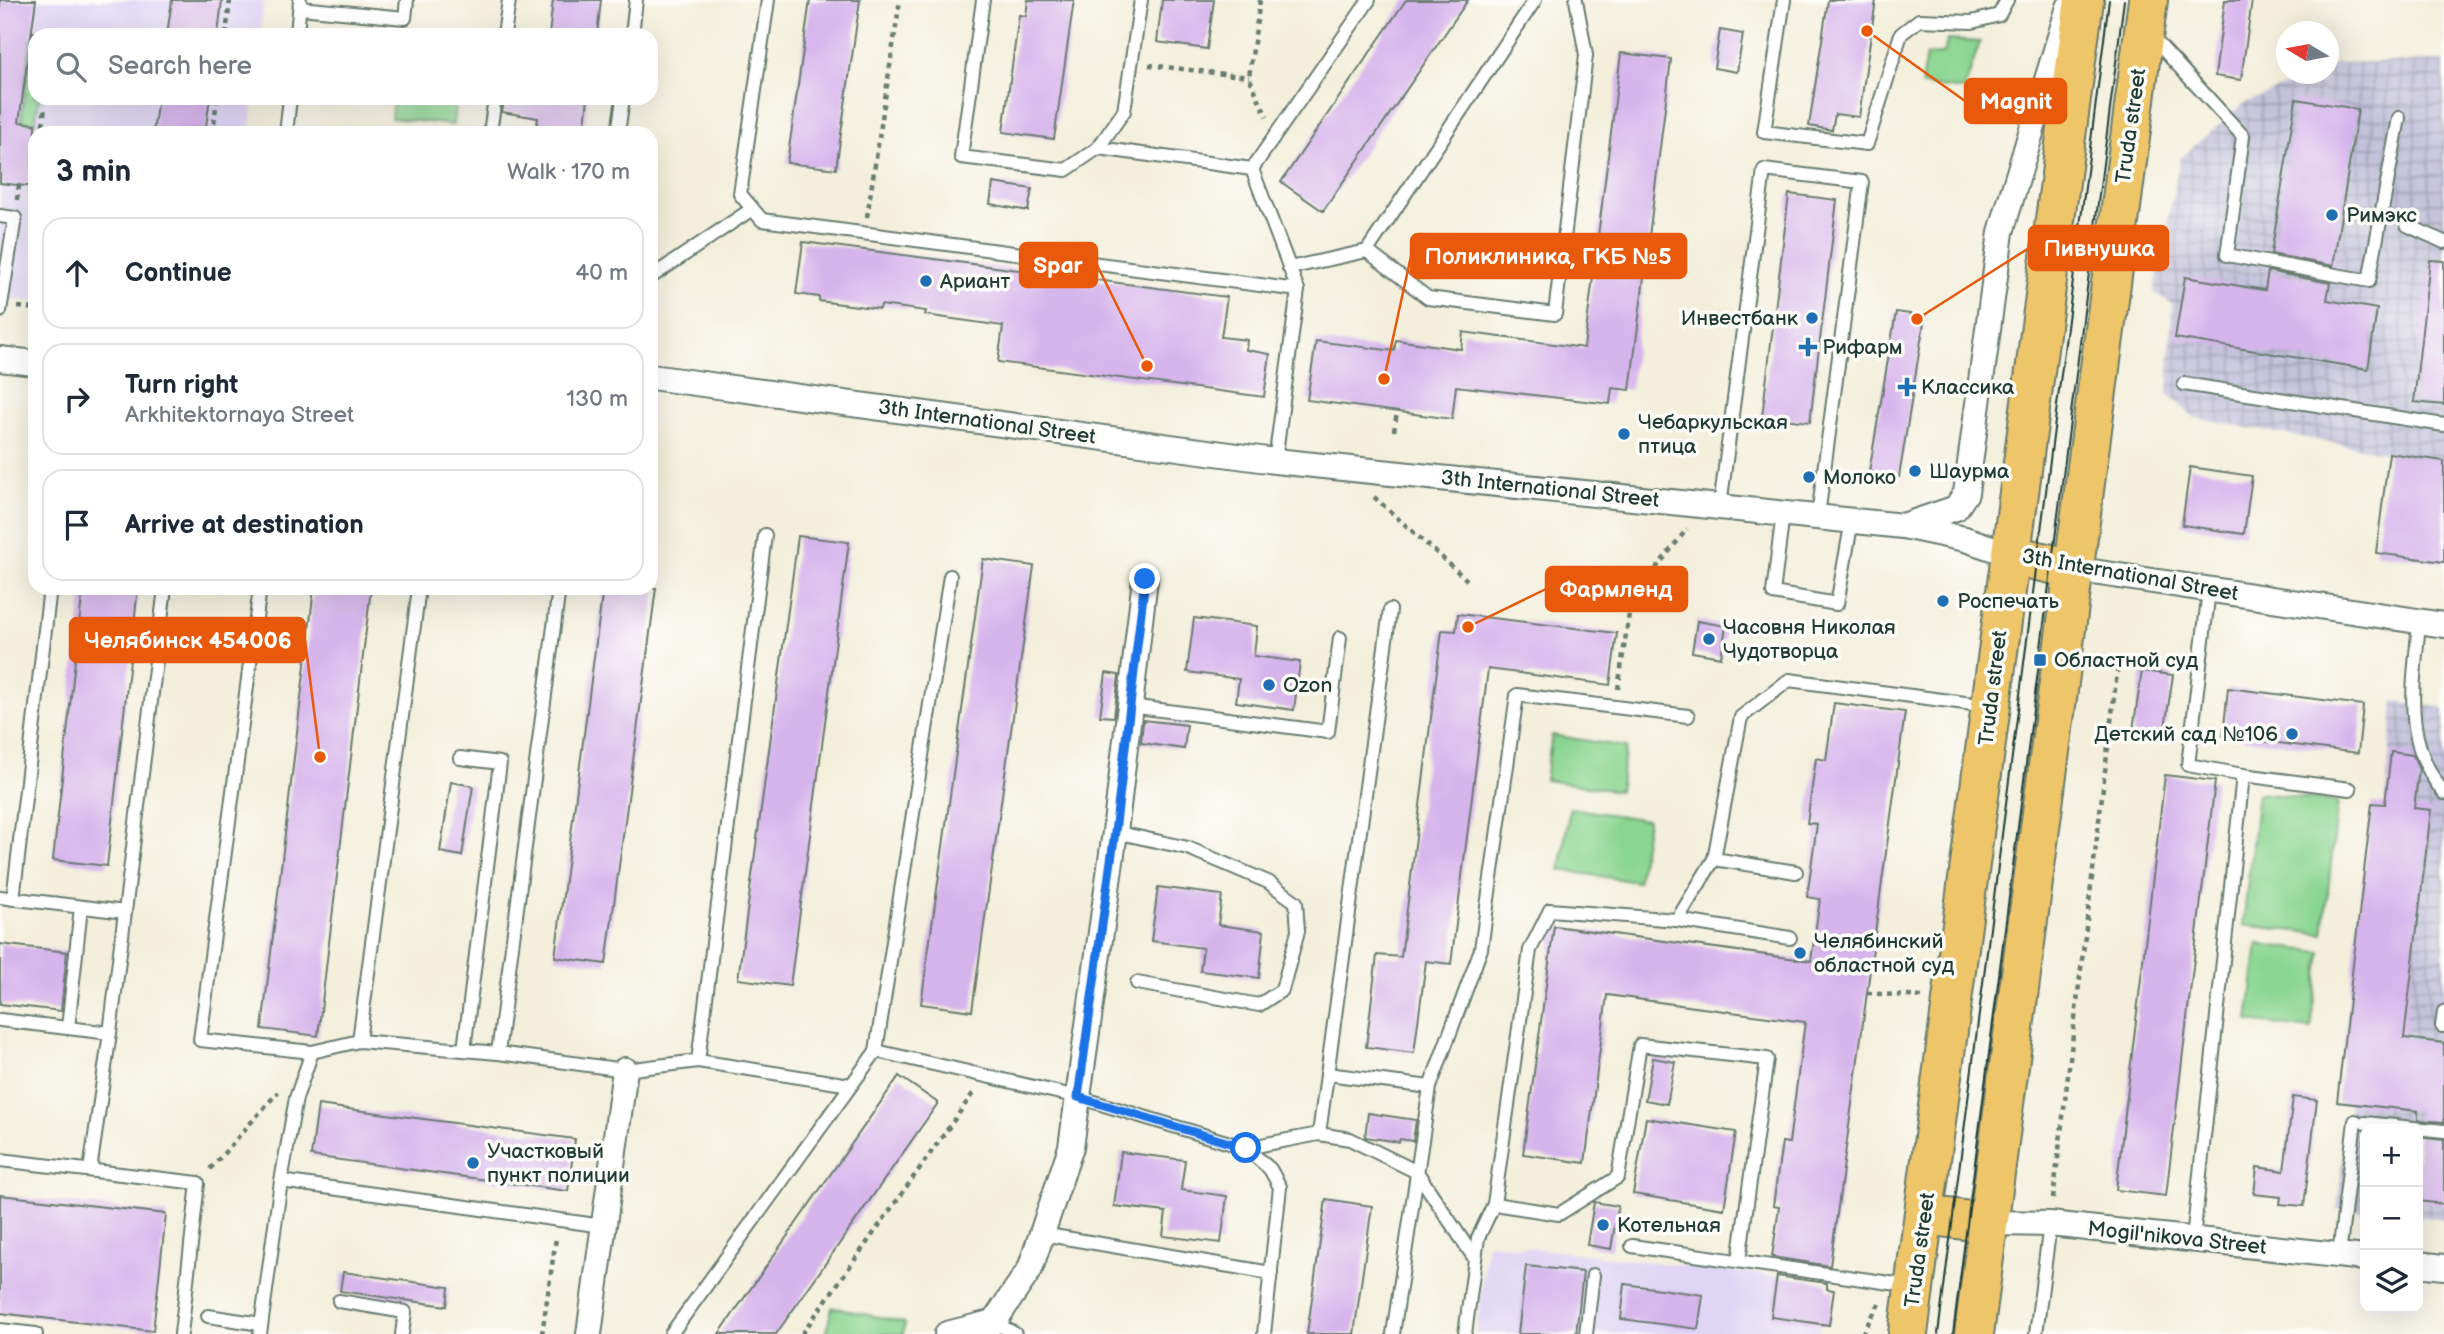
<!DOCTYPE html>
<meta charset="utf-8">
<style>
body{margin:0;font-family:"Balsamiq Sans",sans-serif;background:#f2f2f3;color:#1f2937}
.controls{position:absolute;right:21px;bottom:21px;display:grid;overflow:hidden;border-radius:14px;box-shadow:0 7px 28px #0002}
.controls button{width:63px;height:63px;display:grid;place-items:center;padding:0;border:0;border-bottom:2px solid #e0e1e3;background:#fff;color:#1f2937;font:35px sans-serif}
.compass{position:absolute;left:2276px;top:21px;width:63px;height:63px;border-radius:50%;background:#fff;box-shadow:0 7px 28px #0002;rotate:280deg}
.stop{position:absolute;width:21px;height:21px;margin:-16px;border:5px solid #1a73e8;border-radius:50%;background:#fff}
.stop.end{background:#1a73e8;border-color:#fff;box-shadow:0 2px 7px #0008}
.list{margin:0;padding:0;list-style:none}
h2{display:flex;justify-content:space-between;align-items:center;height:91px;margin:0;padding:0 28px;font-size:30px}
h2 small{font-size:23px;font-weight:400;color:#747a83}
.list li{display:grid;grid-template-columns:46px 1fr auto;gap:21px;align-items:center;box-sizing:border-box;height:112px;margin:0 14px 14px;padding:0 14px;border:2px solid #e0e1e3;border-radius:21px}
.list b{display:block;font-size:26px;white-space:nowrap}
.list p{margin:0;font-size:23px;white-space:nowrap;color:#747a83}
.list em{font-size:23px;font-style:normal;color:#747a83}
.icon{flex:none;width:38px;height:38px;fill:none;stroke:currentColor;stroke-width:2;stroke-linecap:round;stroke-linejoin:round}
.map{position:relative;flex:none;width:2444px;height:1334px;overflow:hidden}
.search{position:absolute;background:#fff;box-shadow:0 7px 28px #0002;left:28px;top:28px;width:630px;height:77px;display:flex;align-items:center;gap:18px;box-sizing:border-box;padding:0 24px;border-radius:21px;color:#747a83;font-size:26px}
.panel{position:absolute;background:#fff;box-shadow:0 7px 28px #0002;left:28px;top:126px;width:630px;height:469px;border-radius:21px}
.map>svg:first-child{display:block}
</style>
<div class="map">
<svg width="2444" height="1334" viewBox="0 0 2444 1334">
<defs>
<pattern id="industrial-grid" width="8" height="8" patternUnits="userSpaceOnUse" patternTransform="scale(1.75)"><rect width="8" height="8" fill="#c3c1db"/><path d="M0 4h8M4 0v8" fill="none" stroke="#9e9eb2"/></pattern>
</defs>
<rect width="100%" height="100%" fill="#fdfcf7"/>
<filter id="ink" filterUnits="userSpaceOnUse"><feTurbulence type="fractalNoise" baseFrequency=".0143" numOctaves="2"/><feDisplacementMap in="SourceGraphic" scale="14" xChannelSelector="R" yChannelSelector="G"/><feConvolveMatrix kernelMatrix="1 2 1 2 8 2 1 2 1" color-interpolation-filters="sRGB"/></filter>
<filter id="wash" filterUnits="userSpaceOnUse"><feTurbulence type="fractalNoise" baseFrequency=".00686" numOctaves="4" result="noise"/><feDisplacementMap in="SourceGraphic" scale="28" xChannelSelector="R" yChannelSelector="G"/><feGaussianBlur stdDeviation="1.57" result="paint"/><feColorMatrix in="noise" values="0 0 0 0 0 0 0 0 0 0 0 0 0 0 0 0 0 1.4 0 .05"/><feComposite in="paint" operator="in"/></filter>
<g filter="url(#wash)">
<rect width="100%" height="100%" fill="#f3efdc"/>
<!-- built -->
<g fill="#dfd5f5">
<polygon points="0,0 264,0 260,35 35,35 35,98 254,98 250,133 35,133 35,302 0,297"/>
<polygon points="1487,1243 1825,1282 1818,1334 1476,1334"/>
</g>
<!-- industrial -->
<g fill="url(#industrial-grid)">
<polygon points="2444,61 2444,562 2376,553 2389,453 2194,418 2168,394 2172,303 2154,293 2180,158 2245,103 2312,74 2328,74 2329,66 2335,63"/>
<polygon points="2394,701 2444,708 2444,1219 2418,1216 2418,1129 2365,1129 2365,1211 2337,1209 2386,793"/>
</g>
<!-- green -->
<g fill="#8ad591" stroke="#548962" stroke-width="2">
<polygon points="31,40 35,40 35,98 39,98 35,123 21,121"/>
<polygon points="1947,40 1980,42 1964,90 1921,85 1926,55 1944,54"/>
<polygon points="393,98 456,98 453,125 391,118"/>
<polygon points="1552,735 1626,747 1619,791 1545,780"/>
<polygon points="2258,793 2338,802 2323,934 2243,925"/>
<polygon points="1570,808 1648,820 1638,882 1560,870"/>
<polygon points="2258,944 2321,952 2311,1029 2248,1021"/>
<polygon points="832,1307 905,1323 903,1334 826,1334"/>
</g>
<g id="blocks">
<!-- building -->
<g fill="#d6b4ec">
<polygon points="0,0 36,0 19,122 35,124 35,187 0,183"/>
<polygon points="172,0 222,0 218,35 167,35"/>
<polygon points="553,0 601,0 597,35 549,35"/>
<polygon points="810,0 860,0 836,169 787,163"/>
<polygon points="1028,0 1074,0 1054,139 1003,132 1019,15 1026,16"/>
<polygon points="1162,0 1214,0 1207,49 1157,42"/>
<polygon points="1406,0 1468,0 1323,211 1281,182"/>
<polygon points="1828,0 1876,0 1859,117 1835,114 1832,130 1809,126"/>
<polygon points="2225,0 2252,0 2241,80 2215,76"/>
<polygon points="1720,30 1743,34 1737,72 1714,68"/>
<polygon points="1621,53 1671,59 1630,390 1612,388 1610,404 1456,386 1452,419 1307,400 1316,341 1394,351 1396,340 1461,349 1463,332 1584,348"/>
<polygon points="158,98 210,98 205,133 153,133"/>
<polygon points="504,98 588,98 584,133 536,133 538,118 502,112"/>
<polygon points="2296,99 2358,109 2333,266 2271,254"/>
<polygon points="993,183 1032,189 1028,211 990,204"/>
<polygon points="1789,194 1837,200 1810,422 1762,417"/>
<polygon points="803,242 1227,297 1221,337 1247,340 1246,350 1270,354 1264,397 998,362 1003,326 925,315 926,311 881,305 880,309 819,301 819,297 796,294"/>
<polygon points="2430,260 2444,261 2444,405 2414,402"/>
<polygon points="2268,271 2330,283 2327,300 2377,309 2368,369 2175,338 2185,277 2265,290"/>
<polygon points="1896,312 1925,316 1899,477 1869,472"/>
<polygon points="2389,453 2444,461 2444,562 2376,553"/>
<polygon points="2190,467 2252,476 2244,534 2182,525"/>
<polygon points="798,536 849,542 790,986 738,979"/>
<polygon points="983,559 1034,566 972,1011 921,1004"/>
<polygon points="83,588 138,588 107,866 53,860"/>
<polygon points="314,588 371,588 318,1036 262,1029"/>
<polygon points="603,588 656,588 606,964 555,957"/>
<polygon points="1458,614 1617,633 1610,685 1488,669 1451,964 1426,961 1414,1053 1366,1047 1377,955 1401,957 1442,630 1456,631"/>
<polygon points="1194,618 1257,626 1254,656 1300,662 1294,710 1236,702 1239,679 1187,672"/>
<polygon points="1697,621 1726,626 1721,657 1692,652"/>
<polygon points="2142,671 2173,675 2163,741 2132,736"/>
<polygon points="1106,673 1119,675 1114,717 1100,716"/>
<polygon points="2228,688 2363,705 2358,753 2223,736"/>
<polygon points="1834,703 1905,712 1830,1266 1772,1257 1779,1207 1773,1206 1782,1142 1789,1143 1805,1022 1607,995 1585,1163 1523,1154 1554,926 1811,961 1820,899 1807,897 1817,824 1807,823 1816,758 1826,760"/>
<polygon points="1143,720 1187,725 1184,749 1141,743"/>
<polygon points="2391,752 2413,755 2419,769 2414,808 2431,810 2404,1038 2444,1043 2444,1122 2418,1120 2418,1111 2337,1102 2372,803 2385,804"/>
<polygon points="2165,775 2215,781 2166,1196 2116,1190"/>
<polygon points="451,782 473,786 462,856 440,852"/>
<polygon points="1158,887 1222,895 1218,925 1264,931 1259,978 1200,971 1203,948 1151,941"/>
<polygon points="0,944 67,952 61,1011 0,1004"/>
<polygon points="1653,1058 1675,1062 1667,1104 1645,1100"/>
<polygon points="899,1076 938,1103 776,1334 719,1334"/>
<polygon points="2293,1097 2317,1100 2304,1206 2280,1204 2281,1197 2254,1194 2257,1167 2284,1171"/>
<polygon points="318,1105 575,1139 568,1191 311,1156"/>
<polygon points="1368,1113 1416,1120 1413,1141 1400,1139 1399,1142 1365,1137"/>
<polygon points="1646,1118 1736,1132 1724,1209 1633,1194"/>
<polygon points="2418,1137 2444,1140 2444,1204 2418,1201"/>
<polygon points="1121,1152 1185,1160 1181,1190 1227,1196 1221,1243 1163,1236 1166,1212 1114,1206"/>
<polygon points="0,1195 166,1214 153,1331 0,1313"/>
<polygon points="1326,1199 1372,1206 1354,1334 1307,1334"/>
<polygon points="1594,1202 1618,1206 1611,1249 1587,1245"/>
<polygon points="1526,1266 1583,1272 1576,1334 1518,1334"/>
<polygon points="343,1272 449,1287 447,1306 340,1291"/>
<polygon points="1777,1276 1827,1283 1827,1289 1834,1290 1829,1325 1771,1317"/>
<polygon points="1625,1284 1703,1295 1698,1329 1621,1319"/>
</g>
</g>
</g>
<g filter="url(#ink)">
<use href="#blocks" fill-opacity="0" stroke="#697b6f" stroke-width="2"/>
<g fill="none" stroke-linecap="round" stroke-linejoin="round">
<!-- service casing -->
<g stroke="#697b6f" stroke-width="16">
<g id="service">
<polyline points="768,0 740,194 762,220 1298,290"/>
<polyline points="983,0 961,157 1066,170 1098,148 1124,111 1141,0"/>
<polyline points="1784,0 1764,132 1867,144 1901,34 1919,20 1972,22 1999,15 2007,0"/>
<polyline points="300,8 405,18 407,0"/>
<polyline points="297,35 300,0"/>
<polyline points="504,35 509,0"/>
<polyline points="632,35 636,0"/>
<polyline points="2151,36 2243,136 2227,255 2369,281 2399,118"/>
<polyline points="286,133 290,98"/>
<polyline points="490,133 495,98"/>
<polyline points="618,133 623,98"/>
<polyline points="1098,148 1252,169 1298,290 1275,461"/>
<polyline points="1252,169 1369,0"/>
<polyline points="0,216 15,218 0,311"/>
<polyline points="2407,225 2444,242"/>
<polyline points="1367,251 1428,298 1555,314 1586,55 1576,0"/>
<polyline points="1289,268 1367,251 1535,0"/>
<polyline points="651,277 752,209"/>
<polyline points="2184,384 2444,425"/>
<polyline points="1720,506 1764,170 1862,182 1818,516"/>
<polyline points="1783,513 1773,593 1837,604 1852,520"/>
<polyline points="260,588 200,1040 312,1052 359,1041 498,1053 625,1070 698,1061 850,1085"/>
<path d="M2419 622C2414 684 2401 740 2444 793"/>
<polyline points="1130,706 1328,732 1340,638"/>
<polyline points="460,758 500,763 464,1050"/>
<polyline points="2243,775 2350,789"/>
<polyline points="1115,832 1188,848 1268,882 1296,902 1298,931 1282,990 1259,1005 1137,983"/>
<polyline points="1714,859 1796,872"/>
<polyline points="0,897 125,912"/>
<polyline points="13,899 50,588"/>
<polyline points="1677,920 1790,938"/>
<polyline points="2444,1012 2442,1026 2444,1026"/>
<polyline points="0,1020 110,1033"/>
<polyline points="68,1028 81,907"/>
<polyline points="359,1041 419,588"/>
<polyline points="876,1051 1078,1097 1246,1148 1270,1169 1280,1187 1264,1334"/>
<polyline points="498,1053 559,588"/>
<polyline points="698,1061 765,535"/>
<polyline points="1327,1074 1430,1087"/>
<polyline points="2365,1123 2444,1131"/>
<polyline points="1319,1134 1390,610"/>
<polyline points="1246,1148 1319,1134 1350,1139 1417,1172 1475,1259 1465,1334"/>
<polyline points="0,1160 198,1183 181,1334"/>
<polyline points="90,1170 110,1033 165,588"/>
<polyline points="281,1181 603,1226"/>
<polyline points="1042,1234 1271,1273"/>
<polyline points="2193,1239 2243,775 2188,765 2209,590"/>
<polyline points="1632,1246 1911,1286"/>
<polyline points="2339,1255 2355,1121"/>
<polyline points="1475,1259 1478,1238 1494,1204"/>
<polyline points="1739,1261 1767,1059 1640,1045 1618,1177 1559,1214 1494,1204 1530,950 1550,910 1677,920 1714,859 1741,717 1789,680 1988,706"/>
<polyline points="339,1301 405,1312 402,1334"/>
<polyline points="208,1316 261,1324"/>
<polyline points="994,1322 1015,1334"/>
<polyline points="0,1330 36,1334"/>
<polyline points="260,1334 281,1181 296,1098 312,1052"/>
<polyline points="671,1334 876,1051 950,576"/>
<polyline points="1393,1334 1430,1087 1481,949 1517,695 1688,716"/>
<polyline points="1586,1334 1593,1275"/>
<polyline points="2036,1334 2050,1224"/>
</g>
</g>
<!-- minor casing -->
<g stroke="#697b6f" stroke-width="28">
<g id="minor">
<polyline points="0,359 35,363"/>
<polyline points="651,377 1275,461 1903,526 1965,539 2012,555"/>
<polyline points="1903,526 1956,508 1966,493 2001,232 2069,7"/>
<polyline points="2073,569 2444,625"/>
<polyline points="1988,1223 2050,1224 2365,1258"/>
<polyline points="2418,1264 2444,1267"/>
<polyline points="589,1334 625,1070"/>
<polyline points="947,1334 994,1322 1030,1269 1071,1147 1115,832 1145,579"/>
</g>
</g>
<!-- primary casing -->
<g stroke="#697b6f" stroke-width="42">
<g id="primary">
<polyline points="2012,555 2073,569"/>
<polyline points="1924,1215 1988,1223"/>
<polyline points="1908,1334 2084,0"/>
<polyline points="1974,1334 2148,0"/>
</g>
</g>
<!-- path -->
<g stroke="#697b6f" stroke-width="4.5" stroke-dasharray="5 5" stroke-linecap="butt">
<polyline points="1260,0 1249,77 1267,117"/>
<polyline points="31,33 48,35"/>
<polyline points="226,35 230,0"/>
<polyline points="1149,65 1249,77"/>
<polyline points="43,125 45,105"/>
<polyline points="213,133 217,98"/>
<polyline points="17,200 19,185"/>
<polyline points="867,217 900,0"/>
<polyline points="18,307 35,309"/>
<polyline points="1394,431 1397,412"/>
<polyline points="1374,497 1467,580"/>
<polyline points="1618,689 1631,600 1687,529"/>
<polyline points="1867,993 1922,997"/>
<polyline points="210,1169 278,1092"/>
<polyline points="2053,1199 2119,656"/>
<polyline points="542,1334 556,1238"/>
<polyline points="802,1334 974,1092"/>
<polyline points="1862,1334 1879,1304"/>
</g>
<!-- service -->
<use href="#service" stroke="#fff" stroke-width="12"/>
<!-- minor -->
<use href="#minor" stroke="#fff" stroke-width="24"/>
<!-- primary -->
<use href="#primary" stroke="#eec569" stroke-width="38"/>
<!-- tram -->
<g stroke="#1f3d34" stroke-width="2">
<polyline points="1938,1334 2109,0"/>
<polyline points="1953,1334 2124,0"/>
</g>
</g>
</g>
<g fill="none" stroke-linecap="round" stroke-linejoin="round" filter="url(#ink)">
<!-- route -->
<polyline stroke="#1a73e8" stroke-width="9" points="1145,579 1115,832 1078,1097 1246,1148"/>
</g>
<!-- markers -->
<g fill="#1f6fb2" stroke="#fdfcf7" stroke-width="2.5">
<circle cx="2332" cy="215" r="7"/>
<circle cx="926" cy="281" r="7"/>
<circle cx="1812" cy="318" r="7"/>
<path d="M1804.5 336.5h7v7h7v7h-7v7h-7v-7h-7v-7h7z"/>
<path d="M1903.5 376.5h7v7h7v7h-7v7h-7v-7h-7v-7h7z"/>
<circle cx="1624" cy="434" r="7"/>
<circle cx="1915" cy="471" r="7"/>
<circle cx="1809" cy="477" r="7"/>
<circle cx="1943" cy="601" r="7"/>
<circle cx="1709" cy="639" r="7"/>
<rect x="2033" y="653" width="14" height="14" rx="3.5"/>
<circle cx="1269" cy="685" r="7"/>
<circle cx="2292" cy="734" r="7"/>
<circle cx="1800" cy="953" r="7"/>
<circle cx="473" cy="1163" r="7"/>
<circle cx="1603" cy="1225" r="7"/>
</g>
<g text-anchor="middle" dominant-baseline="central" stroke-width="7" stroke-linejoin="round" paint-order="stroke">
<!-- street labels -->
<g font-size="21" fill="#1f3d34" stroke="#fdfcf7">
<text transform="translate(2131 126) rotate(-82)">Truda street</text>
<text transform="translate(987 422) rotate(8)">3th International Street</text>
<text transform="translate(1550 489) rotate(6)">3th International Street</text>
<text transform="translate(2130 575) rotate(10)">3th International Street</text>
<text transform="translate(1993 688) rotate(-83)">Truda street</text>
<text transform="translate(2177 1238) rotate(6)">Mogil'nikova Street</text>
<text transform="translate(1920 1250) rotate(-82)">Truda street</text>
</g>
<!-- poi labels -->
<g font-size="21" fill="#1f3d34" stroke="#fdfcf7" text-anchor="start">
<text x="2346" y="215">Римэкс</text>
<text x="940" y="281">Ариант</text>
<text x="1798" y="318" text-anchor="end">Инвестбанк</text>
<text x="1822" y="347">Рифарм</text>
<text x="1921" y="387">Классика</text>
<text x="1638" y="422">Чебаркульская<tspan x="1638" dy="24">птица</tspan></text>
<text x="1929" y="471">Шаурма</text>
<text x="1823" y="477">Молоко</text>
<text x="1957" y="601">Роспечать</text>
<text x="1723" y="627">Часовня Николая<tspan x="1723" dy="24">Чудотворца</tspan></text>
<text x="2054" y="660">Областной суд</text>
<text x="1283" y="685">Ozon</text>
<text x="2278" y="734" text-anchor="end">Детский сад №106</text>
<text x="1814" y="941">Челябинский<tspan x="1814" dy="24">областной суд</tspan></text>
<text x="487" y="1151">Участковый<tspan x="487" dy="24">пункт полиции</tspan></text>
<text x="1617" y="1225">Котельная</text>
</g>
</g>
<!-- callouts -->
<path fill="none" stroke="#e8590c" stroke-width="2.5" d="M1867 31L1965 101M1917 319L2029 248M1384 379L1411 256M1147 366L1097 265M1468 627L1546 589M320 757L305 640"/>
<g fill="#e8590c" stroke="#fdfcf7" stroke-width="2.5">
<circle cx="1867" cy="31" r="7"/>
<circle cx="1917" cy="319" r="7"/>
<circle cx="1384" cy="379" r="7"/>
<circle cx="1147" cy="366" r="7"/>
<circle cx="1468" cy="627" r="7"/>
<circle cx="320" cy="757" r="7"/>
</g>
<g fill="#e8590c" stroke="#e8590c" stroke-width="2.5">
<rect x="1965" y="79" width="101" height="44" rx="7"/>
<rect x="2029" y="226" width="139" height="44" rx="7"/>
<rect x="1411" y="234" width="275" height="44" rx="7"/>
<rect x="1020" y="243" width="77" height="44" rx="7"/>
<rect x="1546" y="567" width="141" height="44" rx="7"/>
<rect x="70" y="618" width="235" height="44" rx="7"/>
</g>
<g font-size="23" text-anchor="middle" font-weight="bold" fill="#fff">
<text x="2016" y="109">Magnit</text>
<text x="2099" y="256">Пивнушка</text>
<text x="1548" y="264">Поликлиника, ГКБ №5</text>
<text x="1058" y="273">Spar</text>
<text x="1616" y="597">Фармленд</text>
<text x="188" y="648">Челябинск 454006</text>
</g>
</svg>
<div class="controls">
<button>+</button>
<button>−</button>
<button><svg class="icon" aria-label="layers" viewBox="0 0 24 24"><path d="M12 4l9 5-9 5-9-5zM3 14l9 5 9-5"/></svg></button>
</div>
<svg class="compass" viewBox="-18 -18 36 36"><path d="M0-13l5 13h-10z" fill="#e53935"/><path d="M0 13l5-13h-10z" fill="#747a83"/></svg>
<div class="stop" style="left:1246px;top:1148px"></div>
<div class="stop end" style="left:1145px;top:579px"></div>
<div class="search"><svg class="icon" aria-label="search" viewBox="0 0 24 24"><circle cx="10" cy="10" r="6"/><path d="M15 15l6 6"/></svg>Search here</div>
<section class="panel">
<h2>3 min<small>Walk · 170 m</small></h2>
<ul class="list">
<li><svg class="icon" aria-label="ahead" viewBox="0 0 24 24"><path d="M12 20V5M6 11l6-6 6 6"/></svg><div><b>Continue</b></div><em>40 m</em></li>
<li><svg class="icon" aria-label="right" viewBox="0 0 24 24"><path d="M7 20v-9h11M14 6l5 5-5 5"/></svg><div><b>Turn right</b><p>Arkhitektornaya Street</p></div><em>130 m</em></li>
<li><svg class="icon" aria-label="arrive" viewBox="0 0 24 24"><path d="M6 21V4h12l-3 4 3 4H6"/></svg><div><b>Arrive at destination</b></div></li>
</ul>
</section>
</div>
